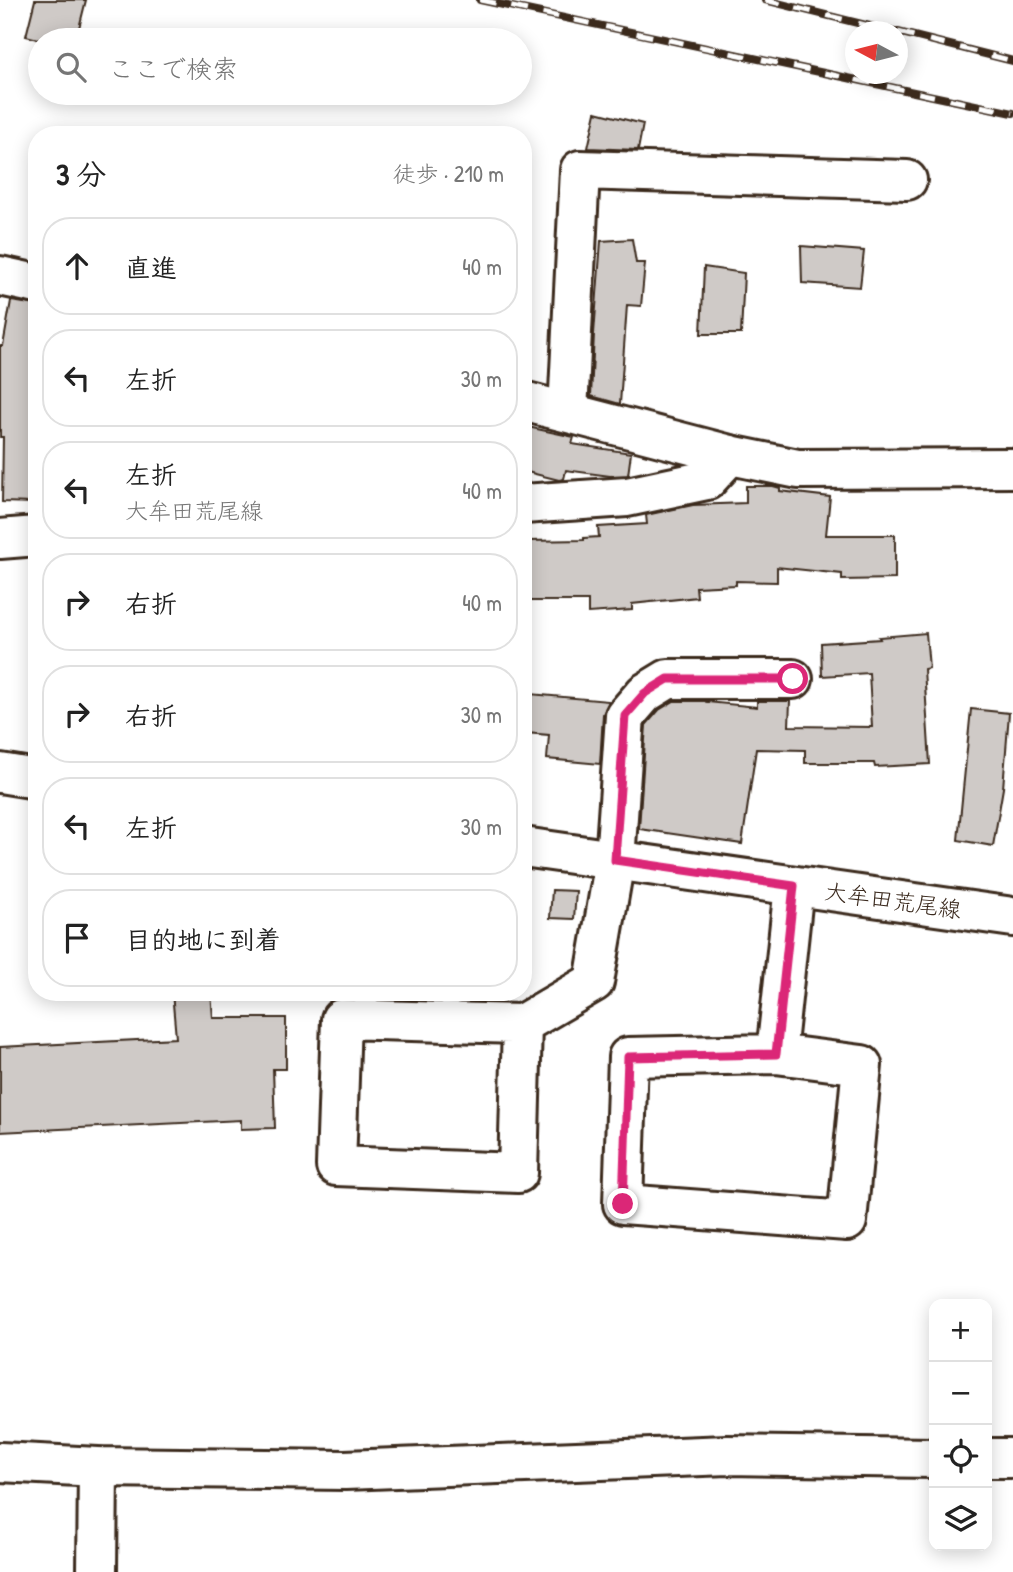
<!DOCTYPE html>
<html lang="ja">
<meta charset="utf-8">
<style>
body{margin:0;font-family:"Patrick Hand","Klee One",sans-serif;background:#f2f2f2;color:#222}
.controls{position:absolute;right:21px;bottom:21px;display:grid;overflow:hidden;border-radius:14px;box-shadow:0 4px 18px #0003}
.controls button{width:63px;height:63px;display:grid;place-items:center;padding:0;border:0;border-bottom:2px solid #e0e0e0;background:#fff;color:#222;font:35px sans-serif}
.compass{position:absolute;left:845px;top:21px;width:63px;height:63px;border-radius:50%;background:#fff;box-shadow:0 4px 18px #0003;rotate:277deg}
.stop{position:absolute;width:21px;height:21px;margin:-16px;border:5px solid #db2777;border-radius:50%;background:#fff}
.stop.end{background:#db2777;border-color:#fff;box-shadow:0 2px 7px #0008}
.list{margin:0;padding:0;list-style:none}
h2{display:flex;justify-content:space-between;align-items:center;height:91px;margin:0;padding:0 28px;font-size:30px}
h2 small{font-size:23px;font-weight:400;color:#767676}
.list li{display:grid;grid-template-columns:46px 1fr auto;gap:21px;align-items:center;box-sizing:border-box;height:98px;margin:0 14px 14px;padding:0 14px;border:2px solid #e0e0e0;border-radius:28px}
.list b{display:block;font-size:26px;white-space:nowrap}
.list p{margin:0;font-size:23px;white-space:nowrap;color:#767676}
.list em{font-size:23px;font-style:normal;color:#767676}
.icon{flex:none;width:38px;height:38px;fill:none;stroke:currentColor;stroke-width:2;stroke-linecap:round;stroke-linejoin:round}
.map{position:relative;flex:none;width:1013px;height:1572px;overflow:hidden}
.search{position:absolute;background:#fff;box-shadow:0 4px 18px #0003;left:28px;top:28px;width:504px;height:77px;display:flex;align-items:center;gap:18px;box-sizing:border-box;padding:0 24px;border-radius:38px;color:#767676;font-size:26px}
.panel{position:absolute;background:#fff;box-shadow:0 4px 18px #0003;left:28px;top:126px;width:504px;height:875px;border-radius:28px}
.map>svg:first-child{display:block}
</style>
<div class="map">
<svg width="1013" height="1572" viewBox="0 0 1013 1572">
<rect width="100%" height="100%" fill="#fff"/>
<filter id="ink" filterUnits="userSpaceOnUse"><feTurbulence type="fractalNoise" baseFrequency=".0143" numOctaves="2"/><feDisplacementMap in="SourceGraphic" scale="14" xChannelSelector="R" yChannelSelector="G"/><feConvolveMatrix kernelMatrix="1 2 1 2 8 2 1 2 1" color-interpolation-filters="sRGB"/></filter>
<g filter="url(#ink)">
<!-- building -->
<g fill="#cfcac7" stroke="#3b2a1e" stroke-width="2">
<polygon points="35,0 86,0 76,40 42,40 26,36"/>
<polygon points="596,112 643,124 638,150 588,148"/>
<polygon points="632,239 636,263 645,263 641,306 627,305 620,404 591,396 594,334 601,241"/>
<polygon points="801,246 864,251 860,287 802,283"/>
<polygon points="704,267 744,273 741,334 701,334"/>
<polygon points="11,301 37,305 37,437 35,437 33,503 2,502 3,437 0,437 0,346 3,346"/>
<polygon points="523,426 574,437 572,444 631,453 628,475 610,476 566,470 564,479 559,480 523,471"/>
<polygon points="746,486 773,486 780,488 780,491 830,497 826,535 895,535 895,579 842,580 842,574 777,567 777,582 736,581 736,585 696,587 697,597 632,604 632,610 588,613 588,601 528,601 527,541 584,540 584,538 599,537 598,527 647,524 646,515 693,505 746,503"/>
<polygon points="926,633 929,668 924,669 930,764 875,767 874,763 805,763 805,750 756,749 742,844 639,829 646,725 659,710 674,701 708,701 707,702 757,707 757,701 790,701 789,726 872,727 869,673 822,676 821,643 880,639 879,637"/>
<polygon points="530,694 609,701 603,714 600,764 547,759 549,735 526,733"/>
<polygon points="971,709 1009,713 1003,788 993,846 958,840"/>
<polygon points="552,890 576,891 574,919 550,918"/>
<polygon points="172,992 211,992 213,1018 286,1018 286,1069 273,1069 275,1128 241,1129 241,1120 0,1132 0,1047 176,1038"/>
</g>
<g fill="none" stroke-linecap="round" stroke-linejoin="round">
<!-- minor casing -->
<g stroke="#3b2a1e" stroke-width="44">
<g id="minor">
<polyline points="0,276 37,284"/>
<polyline points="523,401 730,455 798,469 1013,468"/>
<polyline points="568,412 580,170 907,180"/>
<polyline points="523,504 627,497 707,480 730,455"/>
<polyline points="0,539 37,536"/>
<polyline points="522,1024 341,1019 336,1166 518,1173 522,1024 594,982 615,860 625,716 645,693 668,679 793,679"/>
<polyline points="776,1054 628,1057 623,1204 847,1221 862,1065 776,1054 794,886"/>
<polyline points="987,1458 1013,1458"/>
<polyline points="0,1462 98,1467 345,1470 728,1455 934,1458"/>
<polyline points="97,1572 98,1467"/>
</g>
</g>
<!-- major casing -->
<g stroke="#3b2a1e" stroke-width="44">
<g id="major">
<polyline points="0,773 37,779"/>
<polyline points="523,847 1013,917"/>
</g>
</g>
<!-- minor -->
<use href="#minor" stroke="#fff" stroke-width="38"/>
<!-- major -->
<use href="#major" stroke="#fff" stroke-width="38"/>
<!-- rail casing -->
<g stroke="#3b2a1e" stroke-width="8">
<g id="rail">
<polyline points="480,0 1013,113"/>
<polyline points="765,0 894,32"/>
<polyline points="898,32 1013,61"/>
</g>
</g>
<!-- rail -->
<use href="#rail" stroke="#fff" stroke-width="5" stroke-dasharray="16" stroke-linecap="butt"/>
</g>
</g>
<g fill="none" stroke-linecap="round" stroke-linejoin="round" filter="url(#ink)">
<!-- route -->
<polyline stroke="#db2777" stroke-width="9" points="623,1204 628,1057 776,1054 794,886 615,860 625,716 645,693 668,679 793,679"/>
</g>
<g text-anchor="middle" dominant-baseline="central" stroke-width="5" stroke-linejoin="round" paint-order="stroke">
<!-- street labels -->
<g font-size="23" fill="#3b2a1e" stroke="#fff">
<text transform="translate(893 900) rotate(8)">大牟田荒尾線</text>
</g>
</g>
</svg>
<div class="controls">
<button>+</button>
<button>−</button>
<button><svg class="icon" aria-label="locate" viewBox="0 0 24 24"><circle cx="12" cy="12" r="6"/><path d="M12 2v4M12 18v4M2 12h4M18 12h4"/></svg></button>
<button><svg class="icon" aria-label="layers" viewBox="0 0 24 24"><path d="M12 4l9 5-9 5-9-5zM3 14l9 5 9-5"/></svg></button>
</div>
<svg class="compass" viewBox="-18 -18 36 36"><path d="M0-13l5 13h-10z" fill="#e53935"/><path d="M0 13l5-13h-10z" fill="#767676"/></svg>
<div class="stop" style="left:793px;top:679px"></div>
<div class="stop end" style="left:623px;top:1204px"></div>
<div class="search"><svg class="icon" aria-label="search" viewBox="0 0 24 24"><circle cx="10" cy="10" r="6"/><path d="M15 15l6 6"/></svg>ここで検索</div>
<section class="panel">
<h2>3 分<small>徒歩 · 210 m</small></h2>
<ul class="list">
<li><svg class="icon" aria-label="ahead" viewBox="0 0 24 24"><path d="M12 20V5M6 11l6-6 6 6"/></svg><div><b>直進</b></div><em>40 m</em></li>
<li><svg class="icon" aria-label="left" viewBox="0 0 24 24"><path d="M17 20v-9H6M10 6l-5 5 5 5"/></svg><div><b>左折</b></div><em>30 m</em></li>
<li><svg class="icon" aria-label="left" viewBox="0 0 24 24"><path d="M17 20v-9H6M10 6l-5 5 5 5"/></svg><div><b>左折</b><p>大牟田荒尾線</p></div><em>40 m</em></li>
<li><svg class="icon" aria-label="right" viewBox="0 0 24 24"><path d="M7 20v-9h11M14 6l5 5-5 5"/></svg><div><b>右折</b></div><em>40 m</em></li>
<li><svg class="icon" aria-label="right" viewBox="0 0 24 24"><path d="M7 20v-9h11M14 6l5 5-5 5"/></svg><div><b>右折</b></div><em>30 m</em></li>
<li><svg class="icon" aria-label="left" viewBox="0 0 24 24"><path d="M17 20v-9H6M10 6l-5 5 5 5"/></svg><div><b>左折</b></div><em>30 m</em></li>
<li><svg class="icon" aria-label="arrive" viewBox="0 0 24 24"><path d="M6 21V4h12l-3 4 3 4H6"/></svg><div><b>目的地に到着</b></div></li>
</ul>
</section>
</div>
